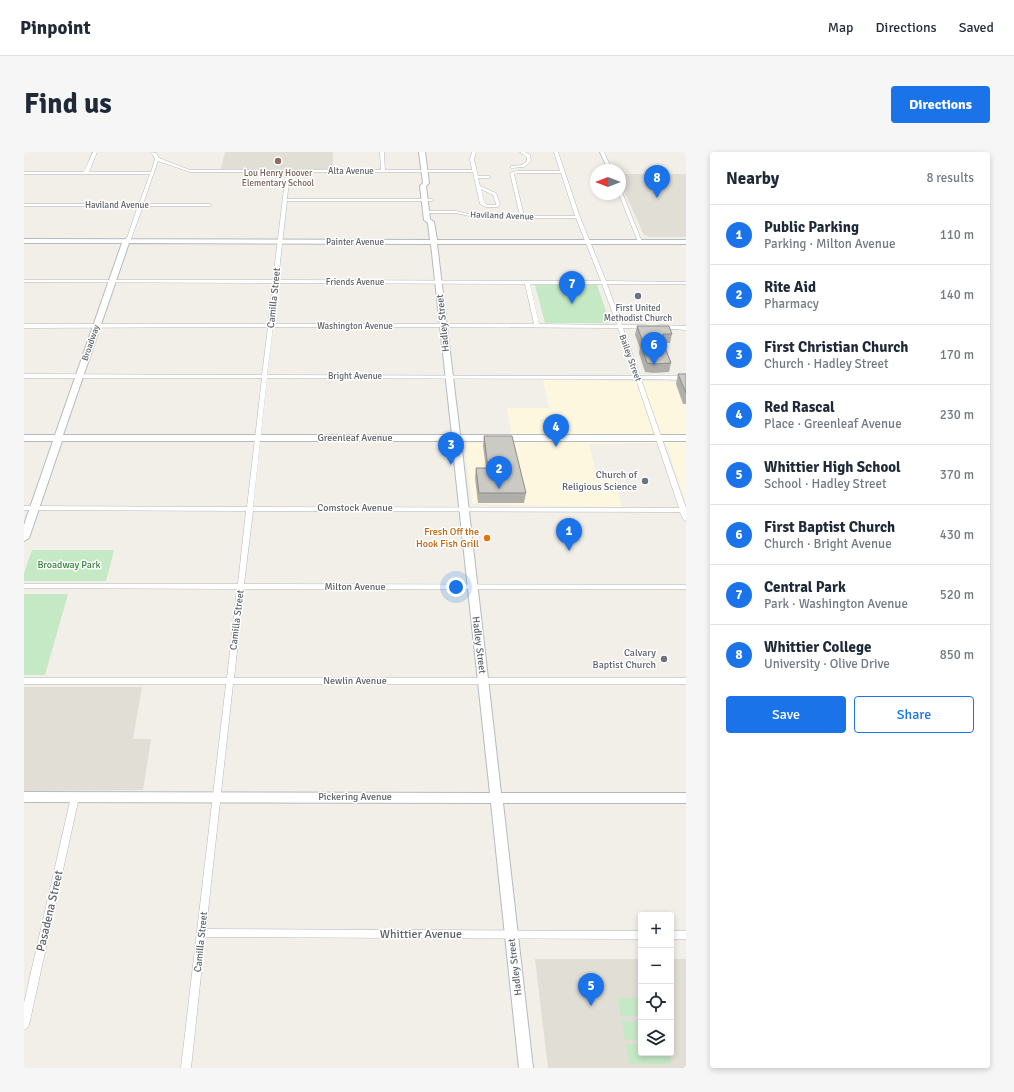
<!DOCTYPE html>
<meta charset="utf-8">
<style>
body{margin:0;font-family:Signika,sans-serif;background:#f6f6f7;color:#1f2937}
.controls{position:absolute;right:12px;bottom:12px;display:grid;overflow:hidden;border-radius:4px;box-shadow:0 2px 6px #0003}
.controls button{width:36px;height:36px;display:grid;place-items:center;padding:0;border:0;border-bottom:1px solid #e0e1e3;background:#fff;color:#1f2937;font:20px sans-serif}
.compass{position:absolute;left:566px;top:12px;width:36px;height:36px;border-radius:50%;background:#fff;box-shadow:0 2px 6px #0003;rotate:270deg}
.you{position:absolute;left:432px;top:435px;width:14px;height:14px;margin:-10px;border:3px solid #fff;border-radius:50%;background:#1a73e8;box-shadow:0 0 0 6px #1a73e833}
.badge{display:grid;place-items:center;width:26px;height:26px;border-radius:50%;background:#1a73e8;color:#fff;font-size:13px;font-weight:700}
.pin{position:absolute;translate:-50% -33px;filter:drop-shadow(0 1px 2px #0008)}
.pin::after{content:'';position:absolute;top:21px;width:14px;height:12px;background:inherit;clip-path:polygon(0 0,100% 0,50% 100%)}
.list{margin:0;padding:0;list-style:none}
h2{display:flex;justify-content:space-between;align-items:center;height:52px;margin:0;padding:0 16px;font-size:17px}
h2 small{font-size:13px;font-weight:400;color:#747a83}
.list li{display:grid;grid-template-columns:26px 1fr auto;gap:12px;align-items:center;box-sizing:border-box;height:60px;padding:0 16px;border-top:1px solid #e0e1e3}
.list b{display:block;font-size:15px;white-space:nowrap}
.list p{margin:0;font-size:13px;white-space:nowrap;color:#747a83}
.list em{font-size:13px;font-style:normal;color:#747a83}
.actions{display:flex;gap:8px;padding:12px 16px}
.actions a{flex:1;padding:9px 0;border:1px solid #1a73e8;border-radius:4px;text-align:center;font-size:14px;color:#1a73e8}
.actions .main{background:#1a73e8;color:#fff}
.icon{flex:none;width:22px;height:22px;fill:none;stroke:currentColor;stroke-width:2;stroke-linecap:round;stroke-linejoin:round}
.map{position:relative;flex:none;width:662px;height:916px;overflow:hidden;border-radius:4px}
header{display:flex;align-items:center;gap:24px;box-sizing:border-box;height:56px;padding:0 20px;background:#fff;border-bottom:1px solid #e0e1e3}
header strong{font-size:19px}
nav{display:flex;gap:22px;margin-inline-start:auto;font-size:14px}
.intro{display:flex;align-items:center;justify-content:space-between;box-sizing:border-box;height:96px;padding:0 24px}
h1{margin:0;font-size:28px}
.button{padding:10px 18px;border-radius:4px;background:#1a73e8;color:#fff;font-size:14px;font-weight:700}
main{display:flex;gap:24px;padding:0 24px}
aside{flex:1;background:#fff;border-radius:4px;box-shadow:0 2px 6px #0003}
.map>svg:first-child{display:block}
</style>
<header>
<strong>Pinpoint</strong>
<nav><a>Map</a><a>Directions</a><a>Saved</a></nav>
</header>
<div class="intro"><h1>Find us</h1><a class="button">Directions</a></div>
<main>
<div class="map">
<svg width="662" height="916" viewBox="0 0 662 916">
<rect width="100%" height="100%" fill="#f1efe8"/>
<!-- commercial -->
<polygon fill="#fef7e0" points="519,228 662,230 662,351 642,291 565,292 573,324 590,324 598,355 448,352 440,291 489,291 483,256 525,256"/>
<!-- education -->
<g fill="#e1ded6">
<polygon points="201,0 309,0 309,17 197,17"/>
<polygon points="662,22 662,85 626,85 620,83 596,30 596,22"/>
<polygon points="0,535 118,535 109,587 127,587 119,638 0,639"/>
<polygon points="511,807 617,807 617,901 647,901 647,807 662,807 662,916 524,916"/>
</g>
<!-- green -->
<g fill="#c5e8c5">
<polygon points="511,133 573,133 586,171 521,171"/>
<polygon points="8,398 90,398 82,429 0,429 0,421"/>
<polygon points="0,442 44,442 21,523 0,523"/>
<polygon points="594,846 617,846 617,864 597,864"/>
<polygon points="598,869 617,869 617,888 601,888"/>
<polygon points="602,892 617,892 617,901 645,901 647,912 606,912"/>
</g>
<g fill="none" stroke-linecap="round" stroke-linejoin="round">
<!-- street casing -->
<g stroke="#b5b8bc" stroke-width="1">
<g id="street">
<path d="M69 0H73L65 20H127L131 7 129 3 126 0 132 1 135 6 166 18H357L356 0H360L361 18H448L446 7 448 0H452L450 7 454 24H465L467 25 465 26H454L456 34 472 41 476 52 474 55H462L456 52 449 20H266L263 47H408L410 48 408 49H263L254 128 577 129 552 66H454L432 61H402L400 60 402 59H432L454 64H496L486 21 493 19H536L530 0H534L556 65 582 129 662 130V132H583L598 173H622L625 175 622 177 599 176 616 224H662V228L617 227 662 356V369L659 367 656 360 229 359 220 432 662 433V437H220L210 526H662V532H209L182 777 617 779V787L181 785 167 916H157L202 532H0V526H203L213 437 0 436V432H214L222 359 0 358V354L223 355 238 226H0V222L238 223 244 175 0 176V172H244L249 131 0 130V128H249L262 20H166L134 9 119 52H186L188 53 186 54H119L107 87 102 90 100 89 103 86 114 54H0V52H115L126 22H0V20H60ZM493 21H537L551 64H500L490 22ZM457 37 469 43 472 52 471 53H463L460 50ZM254 131 501 132 510 172H249ZM506 132H578L593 173 515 172ZM249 175H419L594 176 611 224 243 223ZM243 226 612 227 655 356 229 355Z"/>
<polygon points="496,0 501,0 506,3 507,9 500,15 487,16 487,14 498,13 503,9 503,5"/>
<polygon points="576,0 580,0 588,18 584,18"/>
<polygon points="596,39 598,40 618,90 618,91 614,90 595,42 596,42"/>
<polygon points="636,173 662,174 662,178 634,176 633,175"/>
<polygon points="51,642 54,643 55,645 5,873 3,876 0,878 0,851 47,645 48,643"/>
<rect x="647" y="779" width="15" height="8"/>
</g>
</g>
<!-- secondary casing -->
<g stroke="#b6babf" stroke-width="2">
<path id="secondary" d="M395 0H401L405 31 402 34 406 67 410 70 413 88H662V92H413L436 283H662V289H437L477 641H662V651H479L509 916H495L467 651 0 650V640L466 641 428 289H38L5 386 0 389V373L29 289H0V283H31L98 91H0V87L406 88 404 71 400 68 396 34 399 31ZM105 91 407 92 428 283H39Z"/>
</g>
<!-- street -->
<use href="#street" fill="#fff" fill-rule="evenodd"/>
<!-- secondary -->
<use href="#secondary" fill="#fff" fill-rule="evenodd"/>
</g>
<!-- wall -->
<g fill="#afaea9">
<polygon points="613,174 648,182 646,191 639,191 647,211 645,220 629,221 621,220 615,201 616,196 611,183"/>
<polygon points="654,222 662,222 662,252 659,252 652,232"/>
<polygon points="460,284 502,341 500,351 454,351 451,326 452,316 462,316 459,294"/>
</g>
<!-- building -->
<g fill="#cccac5" stroke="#8f8d8a">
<polygon points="613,174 645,174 648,182 639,182 640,185 637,185 647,211 631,212 623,211 617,193 620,193"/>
<polygon points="654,222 662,222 662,241"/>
<polygon points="460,284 488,284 502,341 455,341 452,316 464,316"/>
</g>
<!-- markers -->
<circle fill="#8d6e63" stroke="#fff" stroke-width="1.5" cx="254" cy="9" r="4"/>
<g fill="#6b7280" stroke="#fff" stroke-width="1.5">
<circle cx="614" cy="144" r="4"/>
<circle cx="621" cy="329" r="4"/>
<circle cx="640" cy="507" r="4"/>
</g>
<circle fill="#e8710a" stroke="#fff" stroke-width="1.5" cx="463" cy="386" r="4"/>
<g text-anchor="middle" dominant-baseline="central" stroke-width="3" stroke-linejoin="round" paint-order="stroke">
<!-- far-street labels -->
<g font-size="9" fill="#5f6368" stroke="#fff">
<text x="327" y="19">Alta Avenue</text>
<text x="93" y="53">Haviland Avenue</text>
<text transform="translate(478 64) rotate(2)">Haviland Avenue</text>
<text x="331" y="90">Painter Avenue</text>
<text x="331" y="130">Friends Avenue</text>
<text x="331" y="174">Washington Avenue</text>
<text transform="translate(67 191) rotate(-71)">Broadway</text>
<text transform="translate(606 206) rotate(70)">Bailey Street</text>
<text x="331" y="224">Bright Avenue</text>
</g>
<!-- far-education labels -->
<g font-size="9" fill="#785e54" stroke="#fff">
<text x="254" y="21">Lou Henry Hoover<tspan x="254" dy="10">Elementary School</tspan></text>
</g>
<!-- far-worship labels -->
<g font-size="9" fill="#5b616d" stroke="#fff">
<text x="614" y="156">First United<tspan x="614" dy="10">Methodist Church</tspan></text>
</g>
<!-- street labels -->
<g font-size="10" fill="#5f6368" stroke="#fff">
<text transform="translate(250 146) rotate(-84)">Camilla Street</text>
<text transform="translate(419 171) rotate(-96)">Hadley Street</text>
<text x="331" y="286">Greenleaf Avenue</text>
<text x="331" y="356">Comstock Avenue</text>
<text x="331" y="435">Milton Avenue</text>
<text transform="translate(213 468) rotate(-83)">Camilla Street</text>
<text transform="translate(455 493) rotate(83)">Hadley Street</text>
<text x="331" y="529">Newlin Avenue</text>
<text x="331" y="645">Pickering Avenue</text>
<text transform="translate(177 790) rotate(-84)">Camilla Street</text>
<text transform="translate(491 815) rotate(-97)">Hadley Street</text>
</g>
<!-- worship labels -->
<g font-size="10" fill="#5b616d" stroke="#fff" text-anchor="end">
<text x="613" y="323">Church of<tspan x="613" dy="12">Religious Science</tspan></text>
<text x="632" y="501">Calvary<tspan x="632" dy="12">Baptist Church</tspan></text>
</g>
<!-- food labels -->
<g font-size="10" fill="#c56008" stroke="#fff" text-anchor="end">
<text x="455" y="380">Fresh Off the<tspan x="455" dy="12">Hook Fish Grill</tspan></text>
</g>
<!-- park labels -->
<g font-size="10" fill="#348238" stroke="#fff">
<text x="45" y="413">Broadway Park</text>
</g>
<!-- near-street labels -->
<g font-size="12" fill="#5f6368" stroke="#fff">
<text transform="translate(26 759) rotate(-77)">Pasadena Street</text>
<text x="397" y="782">Whittier Avenue</text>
</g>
</g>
</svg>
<div class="controls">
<button>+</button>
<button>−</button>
<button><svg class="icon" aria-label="locate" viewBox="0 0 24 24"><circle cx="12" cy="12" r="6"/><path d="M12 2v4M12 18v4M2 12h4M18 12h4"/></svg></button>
<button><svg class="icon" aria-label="layers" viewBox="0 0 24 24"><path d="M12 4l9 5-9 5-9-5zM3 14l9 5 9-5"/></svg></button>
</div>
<svg class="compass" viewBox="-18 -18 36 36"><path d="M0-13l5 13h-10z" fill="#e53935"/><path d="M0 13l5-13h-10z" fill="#747a83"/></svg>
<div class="you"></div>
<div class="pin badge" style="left:545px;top:399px">1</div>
<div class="pin badge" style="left:475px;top:337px">2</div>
<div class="pin badge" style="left:427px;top:313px">3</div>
<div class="pin badge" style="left:532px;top:295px">4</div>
<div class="pin badge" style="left:567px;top:854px">5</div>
<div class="pin badge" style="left:630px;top:213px">6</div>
<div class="pin badge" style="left:548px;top:152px">7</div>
<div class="pin badge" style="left:633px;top:46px">8</div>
</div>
<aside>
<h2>Nearby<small>8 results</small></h2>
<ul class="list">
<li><span class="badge">1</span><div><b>Public Parking</b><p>Parking · Milton Avenue</p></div><em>110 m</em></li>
<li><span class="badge">2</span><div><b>Rite Aid</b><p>Pharmacy</p></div><em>140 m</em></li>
<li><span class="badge">3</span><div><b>First Christian Church</b><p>Church · Hadley Street</p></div><em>170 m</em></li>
<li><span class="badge">4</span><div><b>Red Rascal</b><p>Place · Greenleaf Avenue</p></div><em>230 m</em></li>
<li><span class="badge">5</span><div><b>Whittier High School</b><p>School · Hadley Street</p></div><em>370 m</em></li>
<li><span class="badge">6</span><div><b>First Baptist Church</b><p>Church · Bright Avenue</p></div><em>430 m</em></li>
<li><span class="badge">7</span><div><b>Central Park</b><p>Park · Washington Avenue</p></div><em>520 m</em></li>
<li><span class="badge">8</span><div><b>Whittier College</b><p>University · Olive Drive</p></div><em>850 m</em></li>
</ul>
<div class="actions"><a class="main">Save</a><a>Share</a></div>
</aside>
</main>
